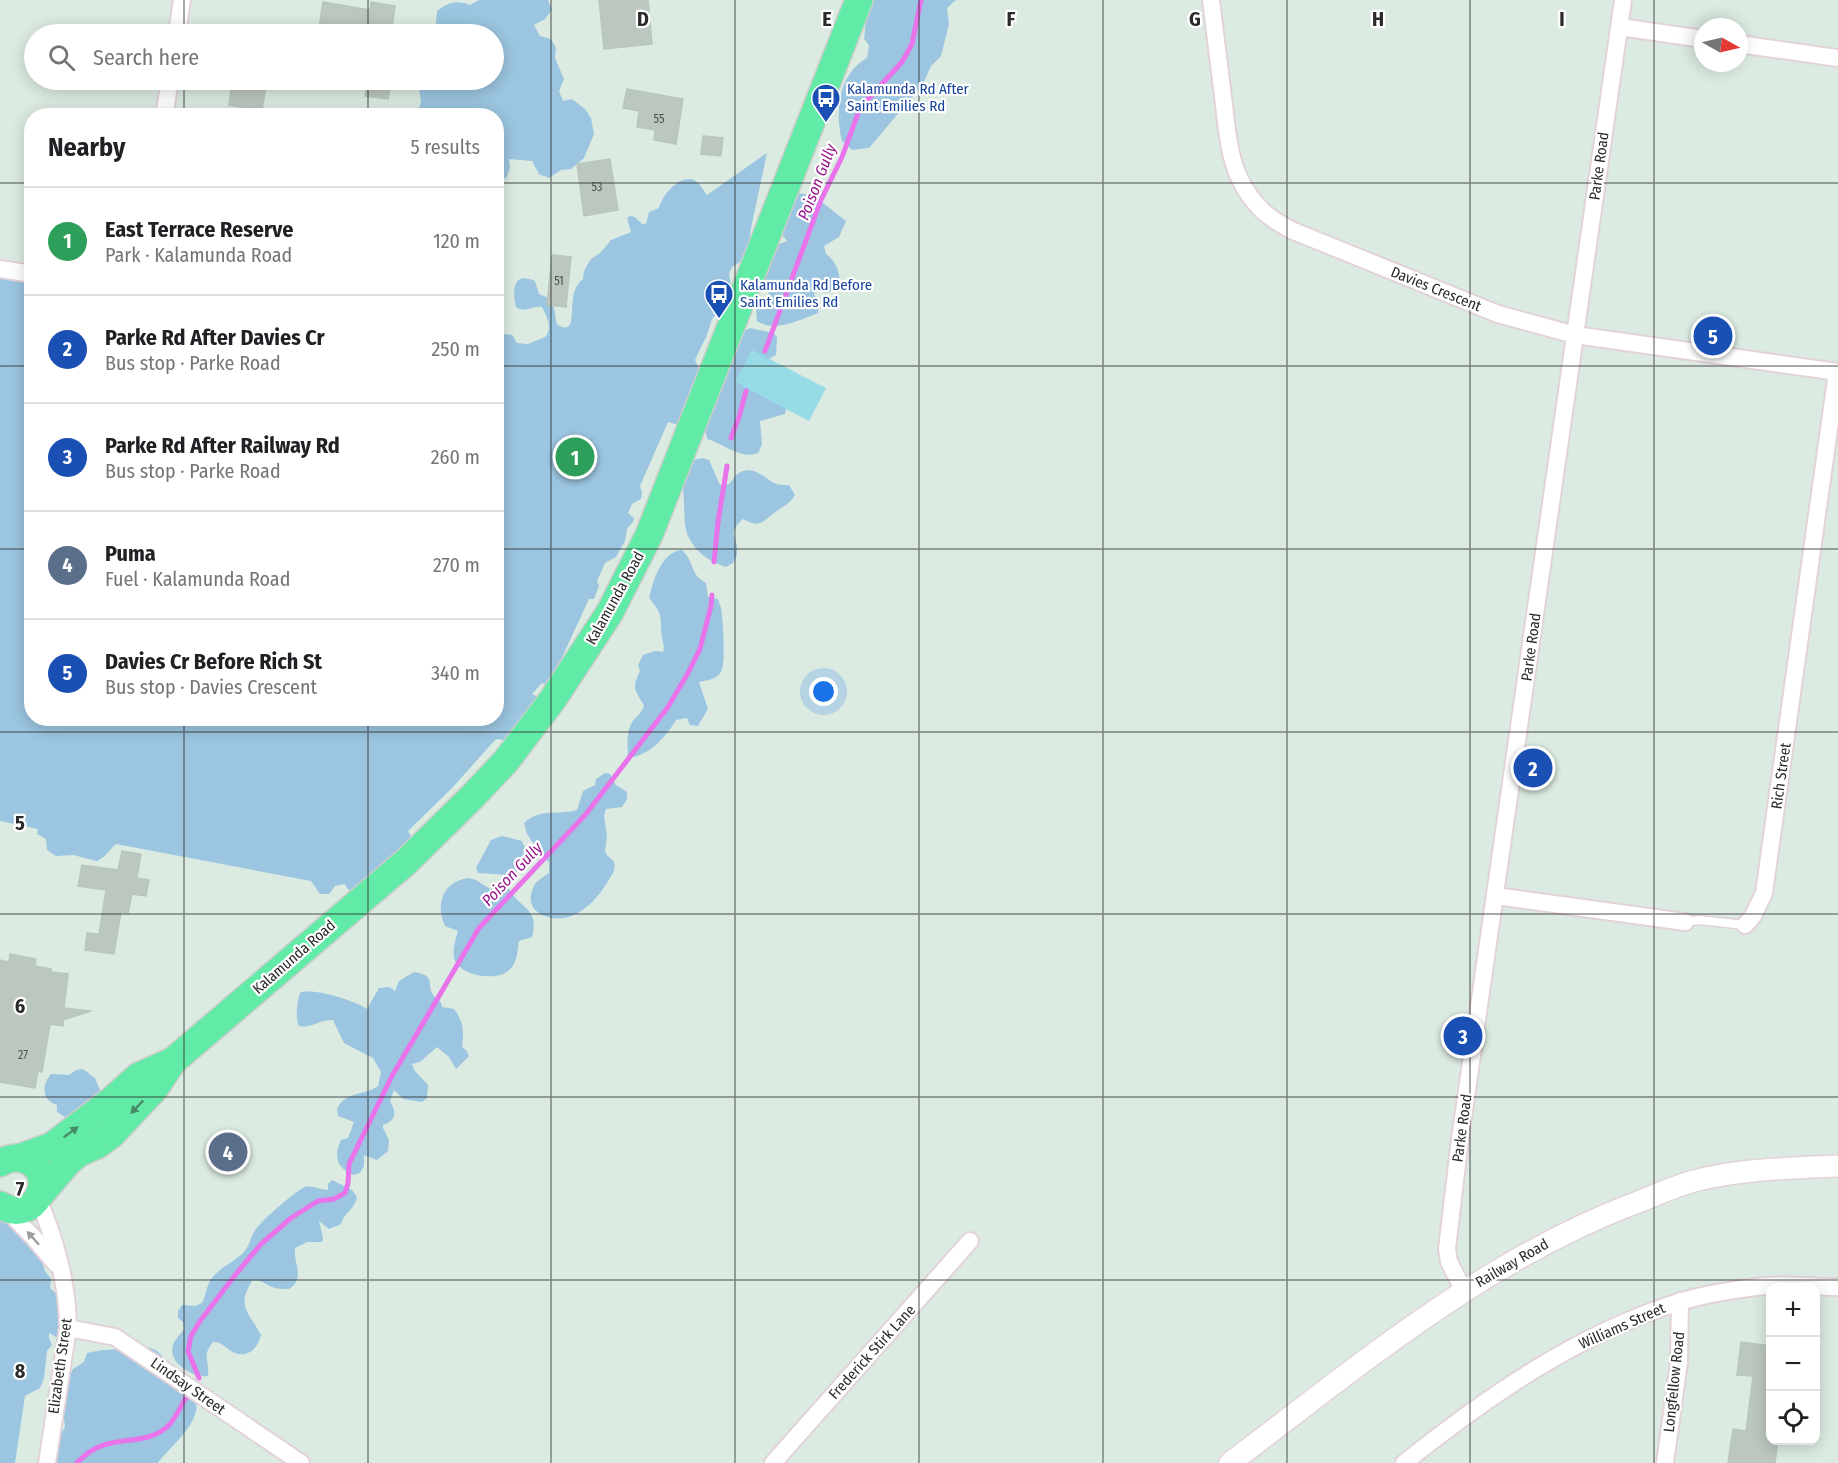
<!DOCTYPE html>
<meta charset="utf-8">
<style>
body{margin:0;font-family:"Fira Sans Condensed",sans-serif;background:#f6f6f6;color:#202124}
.controls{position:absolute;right:18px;bottom:18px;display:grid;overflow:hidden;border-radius:12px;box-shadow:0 3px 15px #0003}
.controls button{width:54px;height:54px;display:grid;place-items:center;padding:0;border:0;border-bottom:2px solid #e0e0e0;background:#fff;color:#202124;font:30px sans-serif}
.compass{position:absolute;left:1694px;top:18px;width:54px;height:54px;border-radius:50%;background:#fff;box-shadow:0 3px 15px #0003;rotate:98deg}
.you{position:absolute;left:824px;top:692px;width:21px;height:21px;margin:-15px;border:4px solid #fff;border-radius:50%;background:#1a73e8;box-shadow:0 0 0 9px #1a73e833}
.badge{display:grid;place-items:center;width:39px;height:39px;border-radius:50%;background:#ea580c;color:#fff;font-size:20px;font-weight:700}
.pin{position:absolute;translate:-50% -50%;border:3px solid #fff;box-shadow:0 2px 6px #0006}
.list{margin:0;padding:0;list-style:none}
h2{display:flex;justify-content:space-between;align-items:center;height:78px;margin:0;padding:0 24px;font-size:26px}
h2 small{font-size:20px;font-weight:400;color:#757577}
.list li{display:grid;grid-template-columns:39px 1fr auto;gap:18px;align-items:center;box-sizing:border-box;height:108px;padding:0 24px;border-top:2px solid #e0e0e0}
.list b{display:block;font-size:22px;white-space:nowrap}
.list p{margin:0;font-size:20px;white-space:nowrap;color:#757577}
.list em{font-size:20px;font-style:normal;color:#757577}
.icon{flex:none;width:33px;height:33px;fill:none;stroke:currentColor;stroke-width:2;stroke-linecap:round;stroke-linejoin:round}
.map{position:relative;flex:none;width:1838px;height:1463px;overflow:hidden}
.search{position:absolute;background:#fff;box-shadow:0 3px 15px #0003;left:24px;top:24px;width:480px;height:66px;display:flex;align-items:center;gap:15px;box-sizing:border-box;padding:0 21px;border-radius:33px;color:#757577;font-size:22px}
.panel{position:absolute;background:#fff;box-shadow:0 3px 15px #0003;left:24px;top:108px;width:480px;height:618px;border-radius:24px}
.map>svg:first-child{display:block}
</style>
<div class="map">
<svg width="1838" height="1463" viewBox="0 0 1838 1463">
<rect width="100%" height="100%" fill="#dcebe1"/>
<!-- green -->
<g fill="#9bc5e0">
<path d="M479 0H548L552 10 545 19 534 25 540 36 551 39 556 48 555 58 564 79 559 91 563 101 572 99 585 109 591 118 594 134 584 158 571 169 561 170 549 178 539 174 532 161 509 159 510 168 506 179 497 171 496 116 417 115 421 102 418 80H494V34H435L437 11C448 2 457 0 470 5Z"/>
<path d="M868 0H956L947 8 949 24 941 56 931 66 923 84 869 148 852 150 842 141C835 112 838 74 867 58L869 45 864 39Z"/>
<path d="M767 153 750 233 752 240 745 259 732 267 729 274 732 292 726 304 712 319 707 335 695 360 700 371 695 387 685 402V412L679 425 668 422 640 486 642 493 641 499 632 504 628 513 634 518 633 522 627 529 625 541 616 557 605 563 597 581 599 586 594 599H589L560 662 561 670 550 687 542 683 532 694 538 697 509 741 496 739 452 788 408 831 414 841 405 856 396 852 392 854 395 861 354 895 347 888 345 884 335 886 329 894H320L311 881 116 844C109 850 106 857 97 861L73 855 56 856 47 850 46 839 37 834 38 829 0 821V269L31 274 32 718H496L497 338 504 334 512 335 517 343 528 344 545 337C553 328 547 317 542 307 533 305 525 314 516 307 512 290 513 271 535 281L539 294C557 300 553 309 557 324 562 328 565 329 570 325 575 310 568 291 583 279L584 271 590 260 601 252 611 240 631 232 627 218 630 216 635 217 642 224H646L649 212 659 208C662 195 680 174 694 180 700 183 703 190 707 195Z"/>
<path d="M794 192 814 196 846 221 839 237 824 246 826 254C837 262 843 277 837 289L827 293 818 291 814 294 819 305 818 313C800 320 774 333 757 321L756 308 770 296 758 274 770 248 787 241 783 236 778 216Z"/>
<path d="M750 328 769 332 777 336 776 355 767 360 780 403 786 409 785 414 760 421 762 444 758 453C740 460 725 444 707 439L705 428 739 333Z"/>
<path d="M703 458 709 460 720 485 729 484C733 480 737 472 743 471 755 467 765 478 774 483 779 485 784 485 789 485L795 495C790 504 785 505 777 511 764 519 762 530 743 519 725 535 739 536 737 553 737 557 734 560 733 563L726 567C713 563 699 555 692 543 683 530 685 518 684 503 683 485 679 460 703 458Z"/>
<path d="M682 550C695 562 689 574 706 583L708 597 718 599 721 608C723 619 726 664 721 672 716 680 707 680 699 682L708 709 698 726 690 725 687 718 676 720C666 737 649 756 628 758 628 748 626 734 631 724 635 716 642 715 644 705 634 689 632 688 640 671L638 665 643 655 655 651 663 652C665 646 663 644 662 638 659 616 665 617 649 598 653 581 662 551 682 550Z"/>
<path d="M605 773 610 774 616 785 627 792V799L622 807 606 809 604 816 607 836 605 852C607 856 611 858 614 862 617 870 610 877 607 883 599 896 587 909 574 915 551 925 519 912 535 884 538 880 545 876 549 873V862L541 855 527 834 524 823C543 807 556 816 577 810L583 791 595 785 596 779Z"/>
<polygon points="502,836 522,841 525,848 520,869 511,875 478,873 476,868 491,840"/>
<path d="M469 878 476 880 490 889 500 887 509 889C520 909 540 908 532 937L519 941C517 951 518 960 511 968 500 982 466 977 456 963 451 954 455 941 458 931L445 926C435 904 443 881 469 878Z"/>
<path d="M414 972C438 976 425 984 434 996 438 1001 441 999 442 1007L454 1009C464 1022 464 1032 462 1047L466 1050 469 1056 456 1069 449 1057 437 1047 420 1062 412 1064 414 1070 428 1085 427 1098 422 1102 403 1099 394 1090 390 1101C397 1113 396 1120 383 1125V1128L389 1140 388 1151 377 1160 364 1155V1166L360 1173 354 1175C337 1169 333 1156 341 1140L348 1138 354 1122 338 1116 337 1109C345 1091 364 1096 378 1086L381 1072 373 1058 344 1043 333 1020C321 1019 310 1029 299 1026 295 1017 297 1003 300 993 312 987 356 1001 367 1009L379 988 389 987 395 991 399 981Z"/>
<path d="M83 1069 95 1078 105 1103 68 1119 57 1112V1105C42 1100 41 1086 51 1074L69 1075 76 1070Z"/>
<path d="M332 1180 352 1190 357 1197C355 1209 344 1213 341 1224L329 1229 319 1221 323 1238 322 1242H307L295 1248C293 1264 306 1277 289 1289 283 1289 277 1289 272 1287 265 1284 261 1279 252 1281 236 1307 249 1312 261 1335 258 1347 249 1358 235 1353 226 1350 224 1342 213 1342 201 1357 210 1360 208 1376 193 1378 167 1363 173 1345 175 1339 181 1334 184 1329L183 1322 178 1318V1311L182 1305 195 1306 202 1303C206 1296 206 1288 210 1281 217 1269 232 1263 242 1254 250 1247 250 1237 256 1229 261 1221 298 1189 305 1187 312 1185 321 1190 328 1190V1184Z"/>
<polygon points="0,1206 35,1239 45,1271 51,1279 50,1288 58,1295 61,1312 57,1315 62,1322 58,1338 49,1333 49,1338 52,1345 47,1351 44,1378 40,1388 25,1396 15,1463 0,1463"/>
<path d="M143 1346C167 1351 159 1359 173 1372 179 1378 188 1385 192 1392 210 1417 170 1446 158 1463H43L65 1427 62 1399 68 1378 73 1369 84 1362 87 1353C106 1348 125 1350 143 1346Z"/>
</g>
<!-- pitch -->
<polygon fill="#97dbe7" points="752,350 826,388 809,421 735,382"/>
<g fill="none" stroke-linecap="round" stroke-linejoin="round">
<!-- stream -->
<g stroke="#e973ea" stroke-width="5">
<polyline points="765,351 821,200 842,157 860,108 902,62 912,44 921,0"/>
<polyline points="731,438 739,417 746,391"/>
<polyline points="714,562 718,522 727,466"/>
<polyline points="199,1378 188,1351 191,1336 200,1321 236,1274 261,1244 291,1218 318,1201 334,1199 345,1193 348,1183 349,1164 392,1076 479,928 586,814 668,707 688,673 700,649 711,606 712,595"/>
<path d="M77 1463C107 1429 143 1450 168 1426 176 1418 180 1407 186 1398"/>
</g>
</g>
<!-- building -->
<g fill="#bcc7bf" stroke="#b6c7bc" stroke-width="1.5">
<polygon points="599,0 648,0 652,44 604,49"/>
<polygon points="323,2 370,10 371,2 395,6 391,34 359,29 358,34 318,34"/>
<polygon points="232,80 267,80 262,110 229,105"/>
<polygon points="368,80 391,80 388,99 365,96"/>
<polygon points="627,89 683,99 676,144 654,140 655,130 637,127 639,111 623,108"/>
<polygon points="703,136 723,138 721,156 701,154"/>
<polygon points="610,159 618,210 584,216 577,164"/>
<polygon points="552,255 571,257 566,307 547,305"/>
<polygon points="122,851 141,854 137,878 149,880 146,896 132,894 128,913 121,912 114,954 85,950 87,933 99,934 106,890 78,886 82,865 118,870"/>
<polygon points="10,954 36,959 35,966 51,969 51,972 68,974 64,1008 91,1011 63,1020 63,1026 50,1024 42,1072 38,1071 35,1088 0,1082 0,960 9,962"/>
<polygon points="1741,1342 1770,1346 1770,1440 1778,1440 1775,1463 1728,1463 1733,1429 1746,1431 1753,1376 1737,1375"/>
</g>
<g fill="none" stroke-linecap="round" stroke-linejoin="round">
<!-- service casing -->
<g stroke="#e2d2d9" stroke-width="11">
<polyline id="service" points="1685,922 1699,920 1745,925"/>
</g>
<!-- minor casing -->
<g stroke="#e2d2d9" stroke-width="20">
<g id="minor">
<path d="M1211 0C1215 32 1219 65 1223 97 1227 126 1228 161 1244 187 1257 209 1269 218 1291 230L1498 314 1575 335 1838 372"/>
<polyline points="1620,27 1703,39"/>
<polyline points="177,34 182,0"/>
<polyline points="1739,44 1838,58"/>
<polyline points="164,116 170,80"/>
<polyline points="0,269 32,274"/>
<polyline points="1496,896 1685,922"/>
<polyline points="1745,925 1753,916 1764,893 1837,372"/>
<path d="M38 1199C55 1238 68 1285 68 1328L47 1463"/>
<polyline points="5,1208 35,1239 56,1264"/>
<polyline points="1464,1291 1449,1262 1447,1249 1460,1139 1623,0"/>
<polyline points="68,1328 115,1337 301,1463"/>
<polyline points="773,1463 970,1241"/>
<path d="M1404 1463C1487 1397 1577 1334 1679 1302 1702 1295 1732 1290 1756 1287 1782 1283 1811 1287 1838 1287"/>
<polyline points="1665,1463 1679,1362 1680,1301"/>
</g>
</g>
<!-- tertiary casing -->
<g stroke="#e2d2d9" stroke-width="24">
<path id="tertiary" d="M1230 1463C1359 1366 1485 1259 1638 1202 1656 1195 1675 1186 1694 1181 1740 1169 1790 1168 1838 1166"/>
</g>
<!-- primary casing -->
<g stroke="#ccc" stroke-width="30">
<g id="primary">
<polyline points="19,1158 52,1146 111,1101 139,1076 173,1061"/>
<path d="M0 1163C7 1159 14 1156 23 1159 61 1170 36 1228 0 1205"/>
<polyline points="40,1195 68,1162 79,1153 97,1145 111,1135 155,1088 173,1061 406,862 473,796 506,761 553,699 610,612 649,535 859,0"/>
</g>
</g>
<!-- service -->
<use href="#service" stroke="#fff" stroke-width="8"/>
<!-- minor -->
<use href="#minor" stroke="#fff" stroke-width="16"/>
<!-- tertiary -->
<use href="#tertiary" stroke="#fff" stroke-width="21"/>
<!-- primary -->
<use href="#primary" stroke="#62eba6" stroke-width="27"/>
</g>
<!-- one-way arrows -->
<defs><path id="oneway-solid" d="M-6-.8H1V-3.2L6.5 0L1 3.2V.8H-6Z" transform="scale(1.5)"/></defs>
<g fill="#468a68">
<use href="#oneway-solid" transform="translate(137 1107) rotate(134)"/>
<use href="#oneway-solid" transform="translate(71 1132) rotate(-36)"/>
</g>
<use fill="#9f9f9f" href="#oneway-solid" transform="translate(33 1238) rotate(-132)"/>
<!-- grid -->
<path fill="none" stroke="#2a2a2a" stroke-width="1.5" stroke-opacity="0.55" d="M184 0V34M368 0V34M551 0V1463M735 0V1463M919 0V1463M1103 0V1463M1287 0V1463M1470 0V1463M1654 0V1463M184 80V116M368 80V116M0 183H32M496 183H1838M0 366H32M496 366H1838M0 549H32M496 549H1838M184 718V1463M368 718V1463M0 732H1838M0 914H1838M0 1097H1838M0 1280H1838"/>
<!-- icons -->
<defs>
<g id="bus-pin" transform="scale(1.5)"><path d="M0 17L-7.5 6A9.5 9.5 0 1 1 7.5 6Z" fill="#1a4fb4" stroke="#fff"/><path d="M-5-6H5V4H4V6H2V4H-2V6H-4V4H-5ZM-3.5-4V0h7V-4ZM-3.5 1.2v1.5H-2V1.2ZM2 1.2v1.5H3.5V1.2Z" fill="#fff"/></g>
</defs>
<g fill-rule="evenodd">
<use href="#bus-pin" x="826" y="98"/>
<use href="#bus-pin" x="719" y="294"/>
</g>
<g text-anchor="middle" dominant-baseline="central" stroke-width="4.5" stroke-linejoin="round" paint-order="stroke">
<!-- number labels -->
<g font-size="12" fill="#4e514f">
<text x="659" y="119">55</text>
<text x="597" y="187">53</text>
<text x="559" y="281">51</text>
<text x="23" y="1055">27</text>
</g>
<!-- transit labels -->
<g font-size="15" fill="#164399" stroke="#fff" text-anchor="start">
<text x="847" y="89">Kalamunda Rd After<tspan x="847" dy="17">Saint Emilies Rd</tspan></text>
<text x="740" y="285">Kalamunda Rd Before<tspan x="740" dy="17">Saint Emilies Rd</tspan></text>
</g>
<!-- street labels -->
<g font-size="15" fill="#2a2a2a" stroke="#fff">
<text transform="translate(1599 166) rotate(-82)">Parke Road</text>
<text transform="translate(1436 289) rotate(22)">Davies Crescent</text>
<text transform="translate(615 598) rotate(-61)">Kalamunda Road</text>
<text transform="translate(1531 647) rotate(-82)">Parke Road</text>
<text transform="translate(1781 776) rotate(-82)">Rich Street</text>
<text transform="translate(294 957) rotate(-41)">Kalamunda Road</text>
<text transform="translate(1462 1128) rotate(-82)">Parke Road</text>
<text transform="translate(1512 1263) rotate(-30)">Railway Road</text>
<text transform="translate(1622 1326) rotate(-24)">Williams Street</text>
<text transform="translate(872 1352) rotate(-48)">Frederick Stirk Lane</text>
<text transform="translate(60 1366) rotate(-82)">Elizabeth Street</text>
<text transform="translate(1674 1382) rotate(-84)">Longfellow Road</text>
<text transform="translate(188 1386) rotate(35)">Lindsay Street</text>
</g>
<!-- water labels -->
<g font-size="16" font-style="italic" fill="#95128b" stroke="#fff">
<text transform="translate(817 182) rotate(-69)">Poison Gully</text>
<text transform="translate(512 874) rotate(-47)">Poison Gully</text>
</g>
</g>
<g font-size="20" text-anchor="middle" font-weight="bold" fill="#2a2a2a" stroke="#fff" stroke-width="4.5" stroke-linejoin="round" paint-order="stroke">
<text x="643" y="26">D</text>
<text x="827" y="26">E</text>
<text x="1011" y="26">F</text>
<text x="1195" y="26">G</text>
<text x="1378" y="26">H</text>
<text x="1562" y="26">I</text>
<text x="20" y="830">5</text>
<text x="20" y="1013">6</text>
<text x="20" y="1196">7</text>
<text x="20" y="1378">8</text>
</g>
</svg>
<div class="controls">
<button>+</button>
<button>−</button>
<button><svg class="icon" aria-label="locate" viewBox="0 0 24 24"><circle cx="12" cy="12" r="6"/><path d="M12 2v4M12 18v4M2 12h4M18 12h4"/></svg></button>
</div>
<svg class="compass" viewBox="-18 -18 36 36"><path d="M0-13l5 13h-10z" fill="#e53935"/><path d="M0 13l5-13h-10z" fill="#757577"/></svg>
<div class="you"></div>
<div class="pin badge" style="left:575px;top:457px;background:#2e9e5b">1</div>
<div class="pin badge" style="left:1533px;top:768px;background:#1a4fb4">2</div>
<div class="pin badge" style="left:1463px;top:1036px;background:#1a4fb4">3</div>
<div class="pin badge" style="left:228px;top:1152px;background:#5c6f8a">4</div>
<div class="pin badge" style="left:1713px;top:336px;background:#1a4fb4">5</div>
<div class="search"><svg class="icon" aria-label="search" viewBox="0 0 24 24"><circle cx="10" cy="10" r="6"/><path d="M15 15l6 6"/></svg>Search here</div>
<section class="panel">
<h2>Nearby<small>5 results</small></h2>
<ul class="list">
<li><span class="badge" style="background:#2e9e5b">1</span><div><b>East Terrace Reserve</b><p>Park · Kalamunda Road</p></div><em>120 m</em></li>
<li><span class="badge" style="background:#1a4fb4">2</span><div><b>Parke Rd After Davies Cr</b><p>Bus stop · Parke Road</p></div><em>250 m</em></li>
<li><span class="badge" style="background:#1a4fb4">3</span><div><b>Parke Rd After Railway Rd</b><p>Bus stop · Parke Road</p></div><em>260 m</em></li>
<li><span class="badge" style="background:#5c6f8a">4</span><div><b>Puma</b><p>Fuel · Kalamunda Road</p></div><em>270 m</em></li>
<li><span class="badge" style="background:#1a4fb4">5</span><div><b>Davies Cr Before Rich St</b><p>Bus stop · Davies Crescent</p></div><em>340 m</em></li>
</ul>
</section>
</div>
